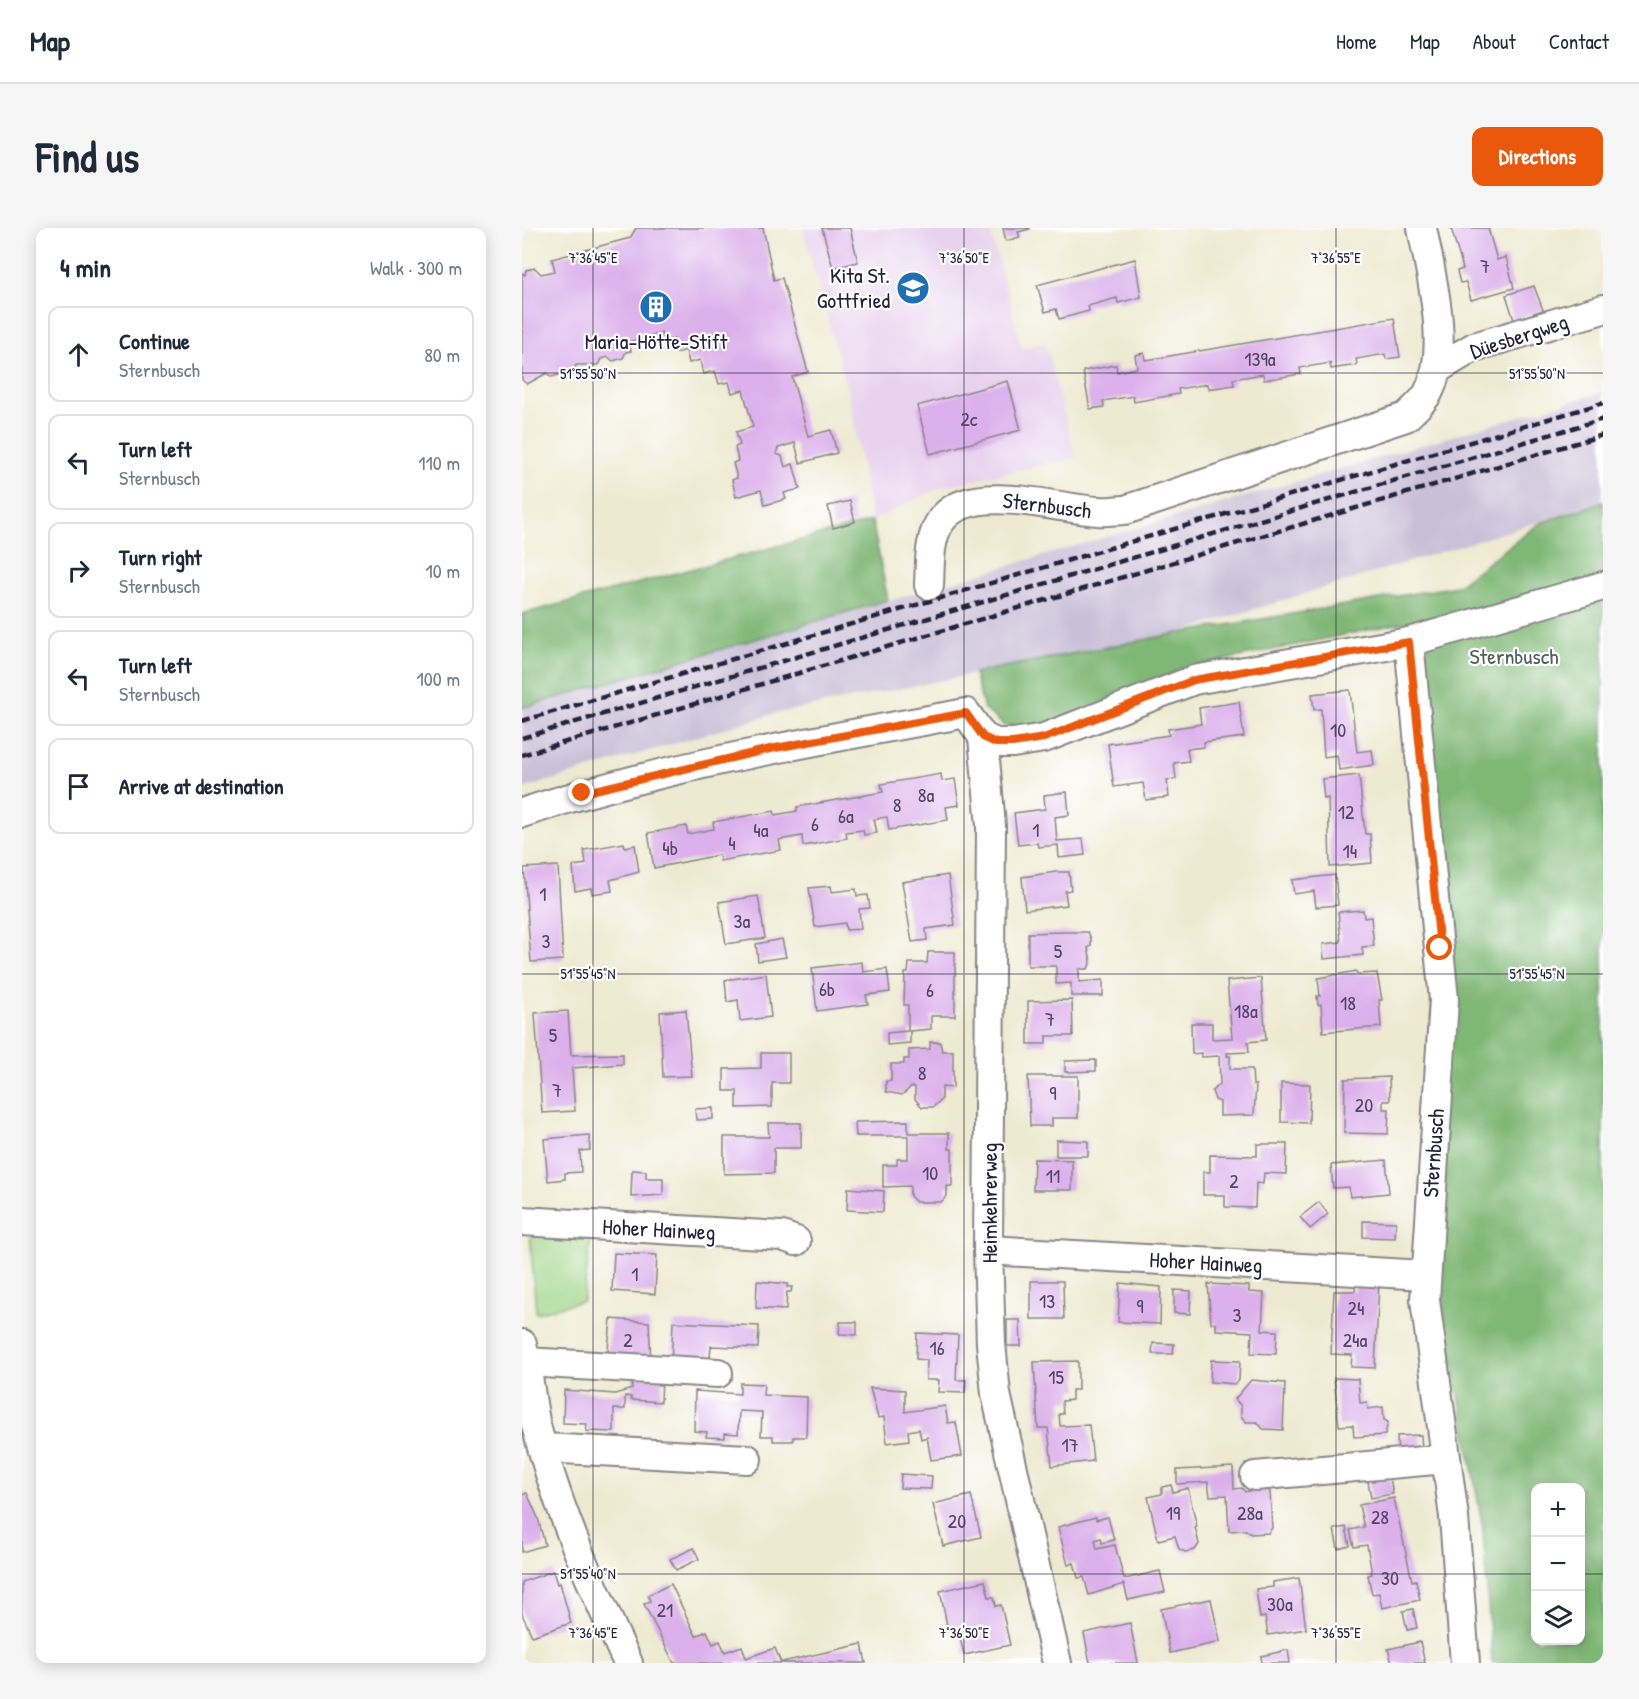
<!DOCTYPE html>
<meta charset="utf-8">
<style>
body{margin:0;font-family:"Patrick Hand",sans-serif;background:#f6f6f7;color:#1f2937}
.controls{position:absolute;right:18px;bottom:18px;display:grid;overflow:hidden;border-radius:12px;box-shadow:0 3px 15px #0003}
.controls button{width:54px;height:54px;display:grid;place-items:center;padding:0;border:0;border-bottom:2px solid #e0e1e3;background:#fff;color:#1f2937;font:30px sans-serif}
.stop{position:absolute;width:18px;height:18px;margin:-14px;border:4px solid #ea580c;border-radius:50%;background:#fff}
.stop.end{background:#ea580c;border-color:#fff;box-shadow:0 2px 6px #0008}
.list{margin:0;padding:0;list-style:none}
h2{display:flex;justify-content:space-between;align-items:center;height:78px;margin:0;padding:0 24px;font-size:26px}
h2 small{font-size:20px;font-weight:400;color:#747a83}
.list li{display:grid;grid-template-columns:39px 1fr auto;gap:18px;align-items:center;box-sizing:border-box;height:96px;margin:0 12px 12px;padding:0 12px;border:2px solid #e0e1e3;border-radius:12px}
.list b{display:block;font-size:22px;white-space:nowrap}
.list p{margin:0;font-size:20px;white-space:nowrap;color:#747a83}
.list em{font-size:20px;font-style:normal;color:#747a83}
.icon{flex:none;width:33px;height:33px;fill:none;stroke:currentColor;stroke-width:2;stroke-linecap:round;stroke-linejoin:round}
.map{position:relative;flex:none;width:1081px;height:1435px;overflow:hidden;border-radius:12px}
header{display:flex;align-items:center;gap:36px;box-sizing:border-box;height:84px;padding:0 30px;background:#fff;border-bottom:2px solid #e0e1e3}
header strong{font-size:28px}
nav{display:flex;gap:33px;margin-inline-start:auto;font-size:21px}
.intro{display:flex;align-items:center;justify-content:space-between;box-sizing:border-box;height:144px;padding:0 36px}
h1{margin:0;font-size:42px}
.button{padding:15px 27px;border-radius:12px;background:#ea580c;color:#fff;font-size:21px;font-weight:700}
main{display:flex;gap:36px;padding:0 36px}
aside{flex:1;background:#fff;border-radius:12px;box-shadow:0 3px 15px #0003}
.map>svg:first-child{display:block}
</style>
<header>
<strong>Map</strong>
<nav><a>Home</a><a>Map</a><a>About</a><a>Contact</a></nav>
</header>
<div class="intro"><h1>Find us</h1><a class="button">Directions</a></div>
<main>
<aside>
<h2>4 min<small>Walk · 300 m</small></h2>
<ul class="list">
<li><svg class="icon" aria-label="ahead" viewBox="0 0 24 24"><path d="M12 20V5M6 11l6-6 6 6"/></svg><div><b>Continue</b><p>Sternbusch</p></div><em>80 m</em></li>
<li><svg class="icon" aria-label="left" viewBox="0 0 24 24"><path d="M17 20v-9H6M10 6l-5 5 5 5"/></svg><div><b>Turn left</b><p>Sternbusch</p></div><em>110 m</em></li>
<li><svg class="icon" aria-label="right" viewBox="0 0 24 24"><path d="M7 20v-9h11M14 6l5 5-5 5"/></svg><div><b>Turn right</b><p>Sternbusch</p></div><em>10 m</em></li>
<li><svg class="icon" aria-label="left" viewBox="0 0 24 24"><path d="M17 20v-9H6M10 6l-5 5 5 5"/></svg><div><b>Turn left</b><p>Sternbusch</p></div><em>100 m</em></li>
<li><svg class="icon" aria-label="arrive" viewBox="0 0 24 24"><path d="M6 21V4h12l-3 4 3 4H6"/></svg><div><b>Arrive at destination</b></div></li>
</ul>
</aside>
<div class="map">
<svg width="1081" height="1435" viewBox="0 0 1081 1435">
<rect width="100%" height="100%" fill="#fff"/>
<filter id="ink" filterUnits="userSpaceOnUse"><feTurbulence type="fractalNoise" baseFrequency=".0167" numOctaves="2"/><feDisplacementMap in="SourceGraphic" scale="12" xChannelSelector="R" yChannelSelector="G"/><feConvolveMatrix kernelMatrix="1 2 1 2 8 2 1 2 1" color-interpolation-filters="sRGB"/></filter>
<filter id="wash" filterUnits="userSpaceOnUse"><feTurbulence type="fractalNoise" baseFrequency=".008" numOctaves="4" result="noise"/><feDisplacementMap in="SourceGraphic" scale="24" xChannelSelector="R" yChannelSelector="G"/><feGaussianBlur stdDeviation="1.35" result="paint"/><feColorMatrix in="noise" values="0 0 0 0 0 0 0 0 0 0 0 0 0 0 0 0 0 1.4 0 .05"/><feComposite in="paint" operator="in"/></filter>
<g filter="url(#wash)">
<rect width="100%" height="100%" fill="#eeead1"/>
<!-- built -->
<polygon fill="#e8d2ee" points="281,0 468,0 500,121 523,114 554,230 419,259 350,293 327,168"/>
<!-- industrial -->
<polygon fill="#c9bfd7" points="1081,164 1081,274 652,406 251,486 0,561 0,480"/>
<!-- green -->
<polygon fill="#9fd687" stroke="#607c61" stroke-width="1.5" points="8,1008 69,1009 61,1073 14,1085"/>
<!-- forest -->
<g fill="#7fb774" stroke="#506c58" stroke-width="1.5" fill-rule="evenodd">
<path d="M1081 274V1435H970L961 1301 917 1057 901 418 908 389 659 441 569 483 513 499 483 498 462 481 452 445 652 406 935 358 1018 295ZM1014 1260H1058V1412H1014Z"/>
<polygon points="350,293 366,372 0,480 0,386"/>
</g>
<g id="blocks">
<!-- building -->
<g fill="#dbb0eb">
<polygon points="114,0 241,0 252,52 260,50 286,144 270,149 286,208 309,202 315,225 278,235 273,215 256,220 254,226 260,228 263,239 271,236 278,261 262,265 264,271 243,277 239,262 214,269 210,252 215,250 211,235 216,233 213,219 218,217 214,204 231,199 221,162 210,165 207,154 197,156 193,143 181,146 178,132 167,135 164,122 155,125 152,111 141,114 139,105 106,114 109,123 104,124 101,130 91,133 86,129 79,131 76,137 54,137 52,143 29,149 25,145 5,156 0,152 0,45 3,47 4,42 13,40 19,46 33,43 30,31 108,10"/>
<polygon points="300,0 328,0 336,34 311,40"/>
<polygon points="481,0 508,0 508,1 496,4 498,9 484,13"/>
<polygon points="929,0 966,0 975,32 984,29 992,60 949,72 944,54 938,55 935,43 941,41"/>
<polygon points="613,31 619,69 596,75 595,70 566,78 567,83 537,91 534,81 523,84 515,57"/>
<polygon points="1012,58 1021,82 992,92 984,67"/>
<polygon points="872,90 878,129 864,131 863,126 834,131 835,137 809,141 808,135 778,140 779,146 742,152 741,146 711,151 712,157 686,161 685,156 656,161 657,166 612,174 611,168 581,173 582,179 568,181 561,143 594,137 595,144 615,140 613,127 622,125 623,132 630,131"/>
<polygon points="486,153 499,202 408,226 395,178"/>
<polygon points="328,273 333,294 311,300 306,278"/>
<polygon points="828,462 835,524 850,522 852,537 817,542 815,527 802,529 799,481 792,482 790,466"/>
<polygon points="717,474 722,509 682,514 682,519 665,521 667,533 652,535 654,551 645,552 647,569 624,572 621,555 592,559 586,516 647,507 646,501 679,496 677,480"/>
<polygon points="419,546 420,553 433,551 437,577 424,579 426,592 367,602 365,589 352,591 355,605 342,607 341,602 324,604 325,610 281,618 280,608 257,612 259,622 198,633 197,627 132,640 126,605 164,598 166,606 192,601 191,594 252,583 253,587 275,583 275,579 361,564 359,556"/>
<polygon points="837,547 843,606 848,606 850,635 808,639 806,570 802,571 800,551"/>
<polygon points="545,564 547,587 533,589 535,613 561,611 563,627 537,630 536,617 516,619 515,615 496,617 492,585 523,581 522,567"/>
<polygon points="102,615 103,619 113,617 117,644 88,652 90,663 70,666 69,660 53,663 51,638 64,636 62,622"/>
<polygon points="36,638 41,732 9,734 2,640"/>
<polygon points="534,644 547,644 549,662 543,663 545,677 503,682 500,649"/>
<polygon points="426,647 433,697 404,701 405,712 390,714 380,654"/>
<polygon points="813,647 816,677 794,679 792,663 772,666 770,652"/>
<polygon points="309,658 310,664 334,661 335,668 346,667 348,680 337,681 339,701 324,702 323,695 293,699 287,660"/>
<polygon points="236,668 243,710 204,716 197,674"/>
<polygon points="841,682 842,690 849,689 852,718 840,719 841,727 802,731 801,716 819,714 816,684"/>
<polygon points="543,704 566,704 569,711 569,718 566,720 569,733 566,741 557,741 557,754 581,752 581,768 549,768 549,755 534,756 534,738 506,738 506,705"/>
<polygon points="260,711 264,729 236,733 234,716"/>
<polygon points="406,724 433,724 433,788 409,788 409,801 388,803 388,815 365,817 365,805 386,803 386,777 382,777 383,745 386,745 387,735 405,735"/>
<polygon points="340,734 341,744 365,741 368,764 344,767 346,776 295,783 290,740"/>
<polygon points="834,743 835,746 855,745 860,772 857,772 859,799 801,804 799,776 796,777 795,768 798,768 796,750"/>
<polygon points="244,746 249,789 218,793 216,772 205,774 203,752"/>
<polygon points="739,750 744,812 726,814 727,824 705,825 705,828 708,828 708,841 730,841 731,857 734,857 732,887 698,888 698,874 693,872 690,863 698,856 697,828 679,829 679,825 670,826 669,795 690,795 690,811 710,810 705,753"/>
<polygon points="550,772 551,808 524,808 524,816 506,816 506,773"/>
<polygon points="164,782 170,848 141,849 138,784"/>
<polygon points="46,783 49,827 101,826 101,836 50,840 53,883 20,885 13,785"/>
<polygon points="408,814 418,814 420,823 431,823 431,860 420,859 420,871 411,879 400,879 393,871 393,859 389,859 380,867 364,864 364,853 369,853 369,836 382,836 382,831 387,831 387,822 408,821"/>
<polygon points="239,825 267,825 267,855 250,855 250,879 215,880 215,863 202,863 202,841 239,840"/>
<polygon points="574,832 574,843 543,844 543,833"/>
<polygon points="506,848 556,848 556,890 530,890 530,898 508,898"/>
<polygon points="867,849 868,873 861,873 861,881 867,881 866,906 822,905 823,851"/>
<polygon points="759,855 788,856 787,895 759,894"/>
<polygon points="191,880 191,891 174,892 173,881"/>
<polygon points="386,893 386,905 427,905 427,921 430,921 430,958 425,958 425,968 419,974 394,974 388,968 388,958 361,959 361,937 375,937 375,931 386,931 386,908 334,908 333,894"/>
<polygon points="246,895 279,895 279,920 252,920 252,945 202,946 202,909 247,909"/>
<polygon points="67,907 68,922 58,923 59,944 43,945 43,951 26,953 22,911"/>
<polygon points="534,912 566,913 566,928 534,928"/>
<polygon points="735,916 765,916 764,946 742,945 741,956 734,955 733,980 703,979 703,967 681,967 681,944 688,944 688,927 735,928"/>
<polygon points="512,931 550,932 550,962 511,962"/>
<polygon points="864,932 867,965 828,969 827,959 811,960 809,937"/>
<polygon points="110,942 124,943 124,950 141,950 141,967 109,969"/>
<polygon points="326,960 362,963 361,984 325,982"/>
<polygon points="797,974 806,986 788,1001 778,989"/>
<polygon points="841,993 874,994 873,1010 841,1009"/>
<polygon points="92,1025 135,1027 133,1066 90,1063"/>
<polygon points="834,1052 857,1053 853,1140 829,1139 830,1127 809,1126 812,1063 833,1063"/>
<polygon points="235,1053 266,1056 265,1059 270,1059 269,1064 265,1064 264,1082 234,1080"/>
<polygon points="509,1053 541,1053 542,1091 509,1091"/>
<polygon points="598,1055 639,1059 638,1096 596,1094"/>
<polygon points="686,1056 727,1058 727,1064 742,1065 740,1102 755,1103 754,1126 729,1125 730,1104 694,1102 694,1095 689,1095"/>
<polygon points="652,1062 669,1063 668,1086 652,1085"/>
<polygon points="89,1091 127,1094 129,1135 85,1132"/>
<polygon points="485,1092 498,1092 499,1118 485,1118"/>
<polygon points="151,1094 237,1098 236,1120 189,1118 187,1139 149,1137"/>
<polygon points="318,1094 335,1094 335,1107 317,1106"/>
<polygon points="395,1105 436,1107 434,1152 444,1152 443,1165 416,1164 417,1152 404,1152 405,1132 394,1131"/>
<polygon points="631,1115 652,1116 651,1126 630,1126"/>
<polygon points="689,1132 718,1133 717,1152 714,1156 688,1154"/>
<polygon points="556,1133 556,1162 550,1162 550,1172 540,1173 541,1186 537,1186 538,1198 567,1197 571,1233 530,1238 526,1200 516,1200 512,1134"/>
<polygon points="111,1148 140,1149 139,1174 109,1172 109,1169 103,1168 103,1181 92,1181 92,1204 64,1203 65,1196 41,1195 42,1162 93,1166 110,1161"/>
<polygon points="812,1150 836,1151 838,1175 845,1174 846,1181 861,1179 862,1192 866,1194 863,1207 832,1209 831,1197 817,1198"/>
<polygon points="729,1152 763,1155 761,1202 741,1201 735,1194 724,1194 719,1188 719,1178 713,1171"/>
<polygon points="218,1155 242,1156 241,1167 285,1169 284,1209 271,1209 271,1213 251,1213 251,1208 239,1208 240,1184 217,1183 216,1206 203,1205 203,1210 184,1209 185,1204 172,1203 173,1163 218,1166"/>
<polygon points="348,1160 383,1162 383,1184 423,1178 426,1195 434,1194 440,1228 409,1232 405,1209 399,1211 397,1201 386,1203 387,1212 365,1215 362,1189 356,1190"/>
<polygon points="899,1207 900,1223 876,1225 875,1208"/>
<polygon points="711,1239 712,1261 720,1260 723,1264 743,1259 748,1264 750,1300 746,1305 729,1306 724,1302 707,1303 705,1267 688,1268 686,1254 655,1256 655,1242"/>
<polygon points="867,1244 871,1266 849,1270 845,1248"/>
<polygon points="379,1246 410,1248 409,1261 378,1260"/>
<polygon points="649,1257 651,1264 666,1260 675,1299 673,1299 677,1316 673,1322 663,1324 657,1321 653,1308 636,1312 626,1269 640,1266 640,1259"/>
<polygon points="5,1265 16,1290 23,1317 0,1324 0,1267"/>
<polygon points="449,1267 459,1309 421,1318 411,1276"/>
<polygon points="872,1270 890,1353 894,1352 898,1372 860,1380 857,1365 850,1366 846,1347 850,1346 845,1317 832,1319 828,1302 842,1299 837,1277"/>
<polygon points="574,1289 574,1292 586,1289 592,1312 580,1315 579,1310 573,1312 575,1321 593,1317 602,1351 638,1343 643,1364 606,1372 602,1356 567,1367 562,1349 556,1350 552,1335 546,1337 536,1299"/>
<polygon points="824,1299 828,1318 816,1321 812,1301"/>
<polygon points="172,1320 177,1331 154,1342 148,1331"/>
<polygon points="31,1343 35,1356 38,1355 49,1395 10,1408 0,1386 0,1354"/>
<polygon points="777,1350 784,1401 746,1407 743,1389 738,1390 734,1361 751,1359 751,1354"/>
<polygon points="463,1353 467,1369 472,1369 474,1378 479,1377 488,1417 442,1427 436,1400 426,1402 418,1363"/>
<polygon points="149,1356 174,1408 185,1403 191,1416 198,1413 203,1424 220,1418 224,1430 253,1420 259,1435 152,1435 122,1376 128,1373 126,1367"/>
<polygon points="689,1371 698,1414 648,1425 639,1381"/>
<polygon points="891,1381 895,1400 885,1402 881,1383"/>
<polygon points="608,1395 616,1435 568,1435 562,1405"/>
<polygon points="898,1414 903,1435 870,1435 866,1421"/>
<polygon points="340,1416 344,1435 260,1435 260,1434"/>
<polygon points="766,1422 768,1435 740,1435 739,1428"/>
</g>
</g>
</g>
<g filter="url(#ink)">
<use href="#blocks" fill-opacity="0" stroke="#888686" stroke-width="1.5"/>
<g fill="none" stroke-linecap="round" stroke-linejoin="round">
<!-- minor casing -->
<g stroke="#888686" stroke-width="32">
<g id="minor">
<polyline points="915,141 952,119 1081,81"/>
<path d="M407 357C408 339 407 319 414 302 435 248 533 281 576 283 585 284 594 282 603 282L884 189C891 182 901 174 906 165 929 121 909 47 900 0"/>
<polyline points="887,414 922,772 903,1072 932,1289 943,1435"/>
<polyline points="461,509 469,598 466,1022 469,1115 474,1166 535,1435"/>
<path d="M0 585C144 537 295 513 444 485L461 509 474 515H491L522 510 672 452 887 414 1081 358"/>
<polyline points="0,993 260,1008 274,1013"/>
<polyline points="466,1022 903,1047"/>
<path d="M0 1116C6 1141 8 1167 13 1193 33 1276 70 1358 106 1435"/>
<polyline points="4,1134 196,1145"/>
<polyline points="22,1220 225,1231"/>
<polyline points="733,1248 924,1231"/>
</g>
</g>
<!-- minor -->
<use href="#minor" stroke="#fff" stroke-width="28"/>
<!-- rail -->
<g stroke="#22223b" stroke-width="4.5" stroke-dasharray="9 4.5" stroke-linecap="butt">
<polyline points="0,493 1081,175"/>
<polyline points="0,510 1081,191"/>
<polyline points="0,527 1081,207"/>
</g>
</g>
</g>
<g fill="none" stroke-linecap="round" stroke-linejoin="round" filter="url(#ink)">
<!-- route -->
<polyline stroke="#ea580c" stroke-width="8" points="60,565 248,521 444,485 461,509 474,515 491,515 522,510 672,452 887,414 918,720"/>
</g>
<!-- ticks -->
<path fill="none" stroke="#22223b" stroke-width="1.5" stroke-opacity="0.45" d="M71 0V1435M442 0V1435M814 0V1435M0 145H1081M0 746H1081M0 1346H1014M1058 1346H1081"/>
<!-- icons -->
<defs>
<g id="school-disc" transform="scale(1.725)"><circle r="9.5" fill="#1f6fb2" stroke="#fff"/><path d="M0-5L7-2L0 1L-7-2ZM-4 1L0 2.5L4 1V4Q0 6-4 4Z" fill="#fff"/></g>
<g id="building-disc" transform="scale(1.725)"><circle r="9.5" fill="#1f6fb2" stroke="#fff"/><path d="M-4-6H4V6H1V3H-1V6H-4ZM-2.5-4.3h1.7v1.8h-1.7ZM.8-4.3h1.7v1.8H.8ZM-2.5-1h1.7V.8h-1.7ZM.8-1h1.7V.8H.8Z" fill="#fff"/></g>
</defs>
<g fill-rule="evenodd">
<use href="#school-disc" x="391" y="60"/>
<use href="#building-disc" x="134" y="79"/>
</g>
<g text-anchor="middle" dominant-baseline="central" stroke-width="4.5" stroke-linejoin="round" paint-order="stroke">
<!-- number labels -->
<g font-size="20" fill="#504667">
<text x="963" y="37">7</text>
<text x="738" y="130">139a</text>
<text x="447" y="190">2c</text>
<text x="816" y="501">10</text>
<text x="404" y="566">8a</text>
<text x="375" y="576">8</text>
<text x="824" y="583">12</text>
<text x="324" y="587">6a</text>
<text x="293" y="595">6</text>
<text x="239" y="601">4a</text>
<text x="514" y="601">1</text>
<text x="210" y="614">4</text>
<text x="148" y="619">4b</text>
<text x="828" y="622">14</text>
<text x="21" y="665">1</text>
<text x="220" y="692">3a</text>
<text x="24" y="712">3</text>
<text x="536" y="722">5</text>
<text x="305" y="760">6b</text>
<text x="408" y="761">6</text>
<text x="826" y="774">18</text>
<text x="724" y="782">18a</text>
<text x="528" y="790">7</text>
<text x="31" y="806">5</text>
<text x="400" y="844">8</text>
<text x="35" y="861">7</text>
<text x="531" y="864">9</text>
<text x="842" y="876">20</text>
<text x="408" y="944">10</text>
<text x="531" y="947">11</text>
<text x="712" y="952">2</text>
<text x="113" y="1045">1</text>
<text x="525" y="1072">13</text>
<text x="618" y="1077">9</text>
<text x="834" y="1079">24</text>
<text x="715" y="1086">3</text>
<text x="106" y="1111">2</text>
<text x="833" y="1111">24a</text>
<text x="415" y="1119">16</text>
<text x="534" y="1148">15</text>
<text x="548" y="1216">17</text>
<text x="651" y="1284">19</text>
<text x="728" y="1284">28a</text>
<text x="858" y="1288">28</text>
<text x="435" y="1292">20</text>
<text x="868" y="1349">30</text>
<text x="758" y="1375">30a</text>
<text x="143" y="1381">21</text>
</g>
<!-- poi labels -->
<g font-size="22" fill="#22223b" stroke="#fff" text-anchor="end">
<text x="368" y="47">Kita St.<tspan x="368" dy="25">Gottfried</tspan></text>
<text x="134" y="113" text-anchor="middle">Maria-Hötte-Stift</text>
</g>
<!-- street labels -->
<g font-size="22" fill="#22223b" stroke="#fff">
<text transform="translate(997 108) rotate(-18)">Düesbergweg</text>
<text transform="translate(525 277) rotate(7)">Sternbusch</text>
<text transform="translate(911 925) rotate(-86)">Sternbusch</text>
<text transform="translate(467 975) rotate(-90)">Heimkehrerweg</text>
<text transform="translate(137 1001) rotate(3)">Hoher Hainweg</text>
<text transform="translate(684 1034) rotate(3)">Hoher Hainweg</text>
</g>
<!-- park labels -->
<g font-size="22" fill="#4e6156" stroke="#fff">
<text x="992" y="428">Sternbusch</text>
</g>
</g>
<g font-size="15" text-anchor="middle" fill="#22223b" stroke="#fff" stroke-width="4.5" stroke-linejoin="round" paint-order="stroke">
<text x="71" y="35">7°36'45"E</text>
<text x="442" y="35">7°36'50"E</text>
<text x="814" y="35">7°36'55"E</text>
<text x="66" y="151">51°55'50"N</text>
<text x="1015" y="151">51°55'50"N</text>
<text x="66" y="751">51°55'45"N</text>
<text x="1015" y="751">51°55'45"N</text>
<text x="66" y="1351">51°55'40"N</text>
<text x="71" y="1410">7°36'45"E</text>
<text x="442" y="1410">7°36'50"E</text>
<text x="814" y="1410">7°36'55"E</text>
</g>
</svg>
<div class="controls">
<button>+</button>
<button>−</button>
<button><svg class="icon" aria-label="layers" viewBox="0 0 24 24"><path d="M12 4l9 5-9 5-9-5zM3 14l9 5 9-5"/></svg></button>
</div>
<div class="stop" style="left:918px;top:720px"></div>
<div class="stop end" style="left:60px;top:565px"></div>
</div>
</main>
